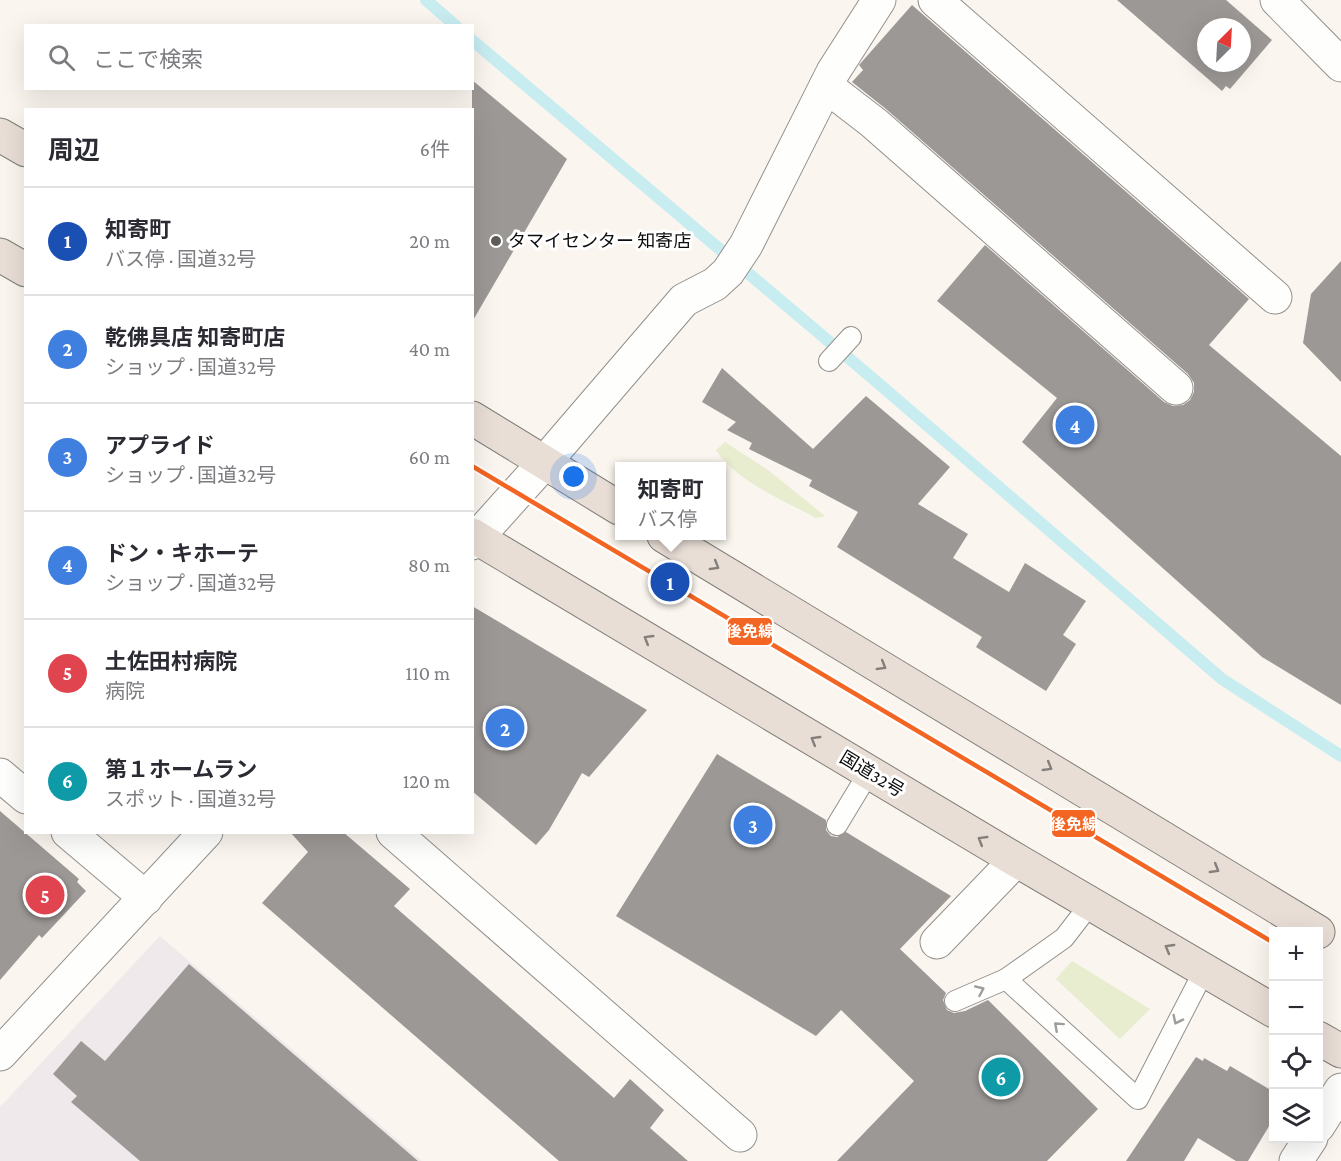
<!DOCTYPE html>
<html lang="ja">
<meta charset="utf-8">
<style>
body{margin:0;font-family:"Crimson Pro","Noto Sans JP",serif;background:#f7f7f7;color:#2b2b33}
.controls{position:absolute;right:18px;bottom:18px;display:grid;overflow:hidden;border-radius:0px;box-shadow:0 6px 24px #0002}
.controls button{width:54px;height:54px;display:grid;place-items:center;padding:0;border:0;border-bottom:2px solid #e1e1e2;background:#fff;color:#2b2b33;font:30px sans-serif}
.compass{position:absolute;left:1197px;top:18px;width:54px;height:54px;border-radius:50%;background:#fff;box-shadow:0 6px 24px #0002;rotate:24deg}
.you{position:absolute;left:574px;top:477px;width:21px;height:21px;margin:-15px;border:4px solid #fff;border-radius:50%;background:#1a73e8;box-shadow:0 0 0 9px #1a73e833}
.badge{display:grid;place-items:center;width:39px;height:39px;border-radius:50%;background:#111827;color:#fff;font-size:20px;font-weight:700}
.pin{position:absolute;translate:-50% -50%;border:3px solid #fff;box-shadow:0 2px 6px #0006}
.popup{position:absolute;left:615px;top:462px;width:111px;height:78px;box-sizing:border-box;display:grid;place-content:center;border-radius:0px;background:#fff;filter:drop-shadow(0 2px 4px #0005);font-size:20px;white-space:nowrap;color:#7c7c81}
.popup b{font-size:22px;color:#2b2b33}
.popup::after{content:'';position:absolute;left:50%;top:100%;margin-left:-12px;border:12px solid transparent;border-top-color:#fff}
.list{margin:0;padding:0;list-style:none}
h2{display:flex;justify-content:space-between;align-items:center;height:78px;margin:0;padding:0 24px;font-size:26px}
h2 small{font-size:20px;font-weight:400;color:#7c7c81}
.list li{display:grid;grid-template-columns:39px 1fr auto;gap:18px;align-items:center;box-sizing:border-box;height:108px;padding:0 24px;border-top:2px solid #e1e1e2}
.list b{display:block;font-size:22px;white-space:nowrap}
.list p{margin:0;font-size:20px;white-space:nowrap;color:#7c7c81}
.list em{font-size:20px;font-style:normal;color:#7c7c81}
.icon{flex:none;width:33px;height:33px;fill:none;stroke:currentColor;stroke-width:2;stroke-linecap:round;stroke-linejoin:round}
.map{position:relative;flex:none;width:1341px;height:1161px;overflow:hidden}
.search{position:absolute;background:#fff;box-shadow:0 6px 24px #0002;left:24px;top:24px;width:450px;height:66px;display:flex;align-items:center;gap:15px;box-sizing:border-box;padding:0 21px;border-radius:0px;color:#7c7c81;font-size:22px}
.panel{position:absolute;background:#fff;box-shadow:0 6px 24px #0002;left:24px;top:108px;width:450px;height:726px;border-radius:0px}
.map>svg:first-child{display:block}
</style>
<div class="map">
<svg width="1341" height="1161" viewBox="0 0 1341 1161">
<rect width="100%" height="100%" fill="#faf5ee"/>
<!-- industrial -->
<polygon fill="#efe9ec" points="160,936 422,1161 0,1161 0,1107"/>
<!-- green -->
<g fill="#e8edcf">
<path d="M725 442 768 470 825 516 816 518C785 501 734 480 716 450Z"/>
<polygon points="1072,961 1150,1009 1120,1039 1056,979"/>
</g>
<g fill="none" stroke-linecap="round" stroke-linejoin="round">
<!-- stream -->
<g stroke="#c8edf1" stroke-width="12">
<polyline points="426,0 456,26"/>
<polyline points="472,40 871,377 1222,679 1341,756"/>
</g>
</g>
<!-- building -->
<g fill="#9c9895" fill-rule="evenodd">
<path d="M1117 0H1226L1272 40 1230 89 1226 86 1222 91ZM1206 27H1242V63H1206Z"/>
<polygon points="912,5 1249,299 1209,345 1341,456 1341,705 1262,657 1022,442 1057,398 937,301 985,245 1164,402 1173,406 1183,405 1190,400 1194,392 1194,383 1188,374 886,109 852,82 863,70 859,65"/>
<polygon points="472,80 567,159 472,322"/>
<polygon points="1341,261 1341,382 1303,343 1311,294"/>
<polygon points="722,368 813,449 866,396 950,467 918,504 968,534 953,558 1009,592 1025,563 1086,601 1063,635 1076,644 1046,691 976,647 982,637 837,547 858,512 809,486 812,480 749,449 752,443 727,430 736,422 702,402"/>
<polygon points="472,606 647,710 589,777 582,773 549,830 536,845 472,791"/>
<polygon points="717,754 826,820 826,830 831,836 837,837 846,832 951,896 900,949 946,993 943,1000 947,1010 954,1013 965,1011 988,1000 1098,1109 1047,1161 837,1161 914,1081 841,1010 816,1036 616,916"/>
<polygon points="0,811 79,879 77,882 86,891 42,938 39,935 0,980"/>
<polygon points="290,832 343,832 410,889 394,906 614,1098 630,1079 664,1110 650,1128 688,1161 559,1161 262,903 308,852"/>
<polygon points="189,964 418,1161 140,1161 71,1102 77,1096 53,1074 81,1041 105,1061"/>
<polygon points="1196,1057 1203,1061 1204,1058 1227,1071 1230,1066 1274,1092 1274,1118 1248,1161 1236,1161 1198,1138 1184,1161 1126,1161"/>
</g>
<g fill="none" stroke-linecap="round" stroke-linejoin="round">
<!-- service casing -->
<g stroke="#93908d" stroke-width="22">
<g id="service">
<polyline points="829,361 851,337"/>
<polyline points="837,825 869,772"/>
<polyline points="1091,903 1064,938 1006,979 1138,1099 1205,969"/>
<polyline points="955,1001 1006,979"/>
</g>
</g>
<!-- minor casing -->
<g stroke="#93908d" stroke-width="35">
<g id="minor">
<polyline points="935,0 1275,297"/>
<polyline points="1277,0 1341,65"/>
<polyline points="826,86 874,123 1176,388"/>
<polyline points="544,463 684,300 715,284 728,272 746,245 833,72 879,0"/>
<polyline points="0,775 26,797"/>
<polyline points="68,832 146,898"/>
<polyline points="393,832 740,1135"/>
<polyline points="937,942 1016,860"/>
<polyline points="1318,1126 1341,1090"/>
<polyline points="1296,1161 1311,1138"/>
</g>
</g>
<!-- tertiary casing -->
<g stroke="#93908d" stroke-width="35">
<g id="tertiary">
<polyline points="472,543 544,463"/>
<polyline points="0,1054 206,832"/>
</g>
</g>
<!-- trunk casing -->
<g stroke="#807e7a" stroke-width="35">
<g id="trunk">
<polyline points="0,135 26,150"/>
<polyline points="0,255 26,270"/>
<polyline points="472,418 619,508"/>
<polyline points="472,535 1016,860 1274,1011"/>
<polyline points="664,536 1318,932"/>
<polyline points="1318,1038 1341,1051"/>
</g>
</g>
<!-- service -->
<use href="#service" stroke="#fefefc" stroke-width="20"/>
<!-- minor -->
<use href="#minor" stroke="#fefefc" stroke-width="33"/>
<!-- tertiary -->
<use href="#tertiary" stroke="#fefefc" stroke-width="33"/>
<!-- trunk -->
<use href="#trunk" stroke="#e9ded6" stroke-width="33"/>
<!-- tram-1 casing -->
<g stroke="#fff" stroke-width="9">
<polyline id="tram-1" points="472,466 1274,943"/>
</g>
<!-- tram-1 -->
<use href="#tram-1" stroke="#f26522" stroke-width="4.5"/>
</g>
<!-- one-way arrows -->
<defs><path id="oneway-chevron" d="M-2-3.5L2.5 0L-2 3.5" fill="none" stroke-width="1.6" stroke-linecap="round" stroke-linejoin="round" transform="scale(1.5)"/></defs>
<g stroke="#857f7b">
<use href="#oneway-chevron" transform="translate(715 566) rotate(31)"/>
<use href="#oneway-chevron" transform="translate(648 639) rotate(-149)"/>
<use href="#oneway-chevron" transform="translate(882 666) rotate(31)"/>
<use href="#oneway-chevron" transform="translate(815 740) rotate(-149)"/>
<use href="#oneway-chevron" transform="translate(1048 767) rotate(31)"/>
<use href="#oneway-chevron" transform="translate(982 840) rotate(-149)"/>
<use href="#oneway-chevron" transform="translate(1215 869) rotate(31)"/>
<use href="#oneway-chevron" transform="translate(1169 948) rotate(-150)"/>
</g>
<g stroke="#9d9d9c">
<use href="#oneway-chevron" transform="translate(980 990) rotate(-24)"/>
<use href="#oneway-chevron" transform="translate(1177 1020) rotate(116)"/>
<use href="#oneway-chevron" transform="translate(1058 1026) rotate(-138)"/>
</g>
<!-- markers -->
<circle fill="#5f5d5a" stroke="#fff" stroke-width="2" cx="496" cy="241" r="6"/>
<g text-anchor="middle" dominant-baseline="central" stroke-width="6" stroke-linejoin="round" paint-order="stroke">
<!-- poi labels -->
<g font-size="18" fill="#0b0b0b" stroke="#fff" text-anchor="start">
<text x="508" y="241">タマイセンター 知寄店</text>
</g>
<!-- street labels -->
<g font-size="18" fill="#0b0b0b" stroke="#fff">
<text transform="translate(872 774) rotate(31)">国道32号</text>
</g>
</g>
<g stroke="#fff" stroke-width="2">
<rect x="727" y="617" width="46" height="29" rx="6" fill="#f26522"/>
<rect x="1051" y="809" width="45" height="29" rx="6" fill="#f26522"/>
</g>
<g font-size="16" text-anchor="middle" font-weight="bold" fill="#fff">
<text x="750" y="637">後免線</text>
<text x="1074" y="830">後免線</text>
</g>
</svg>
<div class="controls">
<button>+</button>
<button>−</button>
<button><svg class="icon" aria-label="locate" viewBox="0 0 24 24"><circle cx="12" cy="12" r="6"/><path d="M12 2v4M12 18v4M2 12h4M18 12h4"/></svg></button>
<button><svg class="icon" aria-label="layers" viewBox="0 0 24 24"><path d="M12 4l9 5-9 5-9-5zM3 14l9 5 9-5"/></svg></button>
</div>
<svg class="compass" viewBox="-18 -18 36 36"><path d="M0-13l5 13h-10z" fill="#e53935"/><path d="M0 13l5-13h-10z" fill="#7c7c81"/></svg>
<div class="you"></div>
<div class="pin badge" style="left:670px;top:582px;background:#1a4fb4">1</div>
<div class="popup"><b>知寄町</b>バス停</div>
<div class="pin badge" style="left:505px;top:728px;background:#3f7fe0">2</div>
<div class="pin badge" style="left:753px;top:825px;background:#3f7fe0">3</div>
<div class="pin badge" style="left:1075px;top:425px;background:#3f7fe0">4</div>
<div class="pin badge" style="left:45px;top:895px;background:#e0444e">5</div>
<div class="pin badge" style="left:1001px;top:1077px;background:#0f9aa8">6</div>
<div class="search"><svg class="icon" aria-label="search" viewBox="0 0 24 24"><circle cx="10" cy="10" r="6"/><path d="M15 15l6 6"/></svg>ここで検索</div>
<section class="panel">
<h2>周辺<small>6件</small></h2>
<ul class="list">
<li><span class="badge" style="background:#1a4fb4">1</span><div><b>知寄町</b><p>バス停 · 国道32号</p></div><em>20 m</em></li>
<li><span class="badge" style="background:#3f7fe0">2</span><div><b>乾佛具店 知寄町店</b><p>ショップ · 国道32号</p></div><em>40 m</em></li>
<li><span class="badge" style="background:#3f7fe0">3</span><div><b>アプライド</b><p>ショップ · 国道32号</p></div><em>60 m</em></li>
<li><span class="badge" style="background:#3f7fe0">4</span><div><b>ドン・キホーテ</b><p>ショップ · 国道32号</p></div><em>80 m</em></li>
<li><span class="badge" style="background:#e0444e">5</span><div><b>土佐田村病院</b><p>病院</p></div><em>110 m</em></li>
<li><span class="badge" style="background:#0f9aa8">6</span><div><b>第１ホームラン</b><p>スポット · 国道32号</p></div><em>120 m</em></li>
</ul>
</section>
</div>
